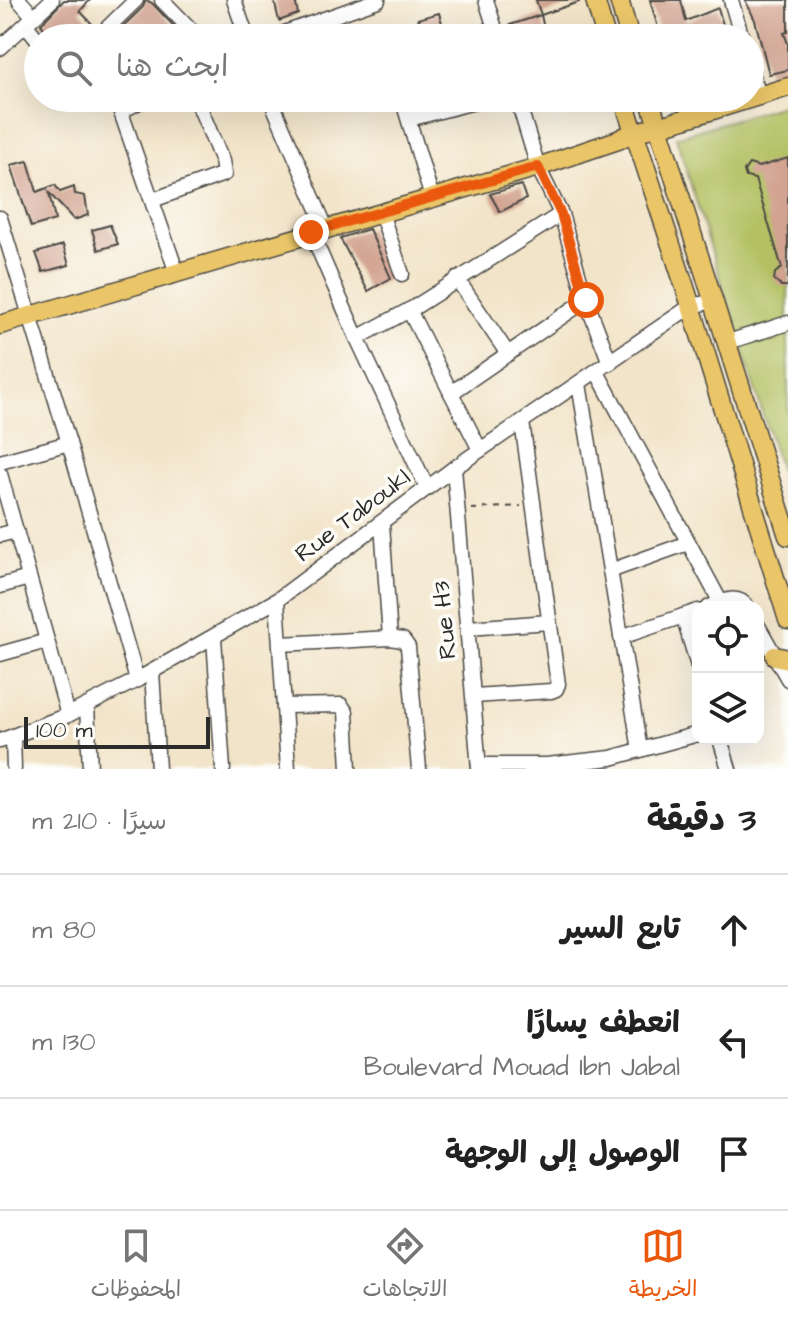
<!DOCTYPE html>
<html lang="ar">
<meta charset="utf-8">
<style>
body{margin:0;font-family:"Architects Daughter","Playpen Sans Arabic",sans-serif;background:#f2f2f2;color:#222;direction:rtl}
.controls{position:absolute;right:24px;bottom:24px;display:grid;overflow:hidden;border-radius:16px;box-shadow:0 8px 32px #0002}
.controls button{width:72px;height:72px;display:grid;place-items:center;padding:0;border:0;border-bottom:2px solid #e0e0e0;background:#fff;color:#222;font:40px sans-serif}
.scale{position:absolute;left:24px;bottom:20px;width:186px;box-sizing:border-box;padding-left:8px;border:4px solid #2b2b2b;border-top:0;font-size:22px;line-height:28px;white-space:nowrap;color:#2b2b2b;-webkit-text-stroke:6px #fdfcf7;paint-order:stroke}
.stop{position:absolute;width:24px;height:24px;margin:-18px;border:6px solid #ea580c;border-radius:50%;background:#fff}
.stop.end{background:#ea580c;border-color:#fff;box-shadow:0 2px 8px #0008}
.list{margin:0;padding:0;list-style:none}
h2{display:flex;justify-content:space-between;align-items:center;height:104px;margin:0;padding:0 32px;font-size:34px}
h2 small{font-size:26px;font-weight:400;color:#767676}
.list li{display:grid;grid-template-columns:52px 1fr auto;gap:24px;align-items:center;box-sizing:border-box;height:112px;padding:0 32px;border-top:2px solid #e0e0e0}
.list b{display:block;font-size:30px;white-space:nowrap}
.list p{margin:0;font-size:26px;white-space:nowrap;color:#767676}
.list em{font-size:26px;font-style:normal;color:#767676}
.icon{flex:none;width:44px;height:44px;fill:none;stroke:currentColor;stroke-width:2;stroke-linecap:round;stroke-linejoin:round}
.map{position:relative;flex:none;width:788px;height:769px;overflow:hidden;direction:ltr}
.search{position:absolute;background:#fff;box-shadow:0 8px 32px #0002;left:24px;right:24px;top:24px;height:88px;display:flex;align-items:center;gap:20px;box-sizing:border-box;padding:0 28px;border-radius:44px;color:#767676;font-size:30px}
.sheet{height:440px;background:#fff}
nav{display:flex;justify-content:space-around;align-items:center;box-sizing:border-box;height:112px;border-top:2px solid #e0e0e0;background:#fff;font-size:22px;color:#767676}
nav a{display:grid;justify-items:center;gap:4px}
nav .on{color:#ea580c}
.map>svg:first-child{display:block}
</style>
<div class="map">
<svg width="788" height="769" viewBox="0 0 788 769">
<rect width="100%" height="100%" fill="#fdfcf7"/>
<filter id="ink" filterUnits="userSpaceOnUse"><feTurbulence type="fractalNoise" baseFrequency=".0125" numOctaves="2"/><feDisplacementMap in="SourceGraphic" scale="16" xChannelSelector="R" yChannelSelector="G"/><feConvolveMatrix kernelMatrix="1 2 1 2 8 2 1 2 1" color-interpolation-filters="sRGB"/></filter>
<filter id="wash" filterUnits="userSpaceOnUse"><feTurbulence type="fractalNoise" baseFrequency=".006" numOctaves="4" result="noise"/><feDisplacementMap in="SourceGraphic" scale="32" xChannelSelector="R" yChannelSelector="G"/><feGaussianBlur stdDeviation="1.8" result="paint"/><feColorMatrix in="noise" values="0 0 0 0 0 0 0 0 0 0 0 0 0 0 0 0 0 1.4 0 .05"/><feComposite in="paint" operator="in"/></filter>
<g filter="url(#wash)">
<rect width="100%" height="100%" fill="#f2e4c9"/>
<!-- green -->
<polygon fill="#b3c163" stroke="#6f7647" stroke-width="2" points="788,103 788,495 676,137"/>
<g id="blocks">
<!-- building -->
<g fill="#d2a390">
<polygon points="64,0 90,0 80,11 94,26 80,38 51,38 41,24"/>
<polygon points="146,0 152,3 185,38 111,38 143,7"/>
<polygon points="274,0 295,0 298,14 279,21"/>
<polygon points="536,0 579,0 579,2 541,15"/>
<polygon points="650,0 681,0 686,21 718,8 727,38 661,38"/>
<polygon points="745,0 788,0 788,32 784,33 788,44 788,70 769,74 755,20"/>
<polygon points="439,13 445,34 425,38 418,19"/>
<polygon points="541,15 546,38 514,38 510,25"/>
<polygon points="788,158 788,286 781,286 774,280 775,273 782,268 755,179 746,177 744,171 749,164 759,167"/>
<polygon points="28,161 37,192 55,185 60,192 74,187 75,194 85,196 88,215 74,220 49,193 55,220 31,227 11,165"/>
<polygon points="521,185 526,199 500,212 490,194"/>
<polygon points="110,225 118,244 98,250 92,230"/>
<polygon points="369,229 391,278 368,291 340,238"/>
<polygon points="63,245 69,265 43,272 36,253"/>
</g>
</g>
</g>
<g filter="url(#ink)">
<use href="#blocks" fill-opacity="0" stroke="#494743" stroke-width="2"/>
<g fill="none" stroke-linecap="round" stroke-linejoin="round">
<!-- minor casing -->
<g stroke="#494743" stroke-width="17">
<g id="minor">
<polyline points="19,0 34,17"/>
<polyline points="162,0 199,38"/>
<polyline points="234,0 247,38"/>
<polyline points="486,0 498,38"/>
<polyline points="731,0 742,38"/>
<polyline points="26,25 38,40"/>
<polyline points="97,38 136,0"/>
<polyline points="230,38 243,27"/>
<polyline points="270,38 378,0"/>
<polyline points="0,48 52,0"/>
<polyline points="750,66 759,96"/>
<polyline points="116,98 177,273"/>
<polyline points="270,98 326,228"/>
<polyline points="402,98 432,198"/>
<polyline points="517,98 538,167 561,214 586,300 610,363"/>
<polyline points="122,111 146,98"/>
<polyline points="409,119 490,98"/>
<polyline points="153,200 224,174 222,161 196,98"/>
<polyline points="381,213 402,274"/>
<polyline points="0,218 69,443 137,680"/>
<polyline points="311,232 357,338 427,488"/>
<polyline points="457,279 508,354"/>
<polyline points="409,310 480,450"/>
<polyline points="357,338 415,307 561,214"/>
<polyline points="728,342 788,323"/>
<polyline points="597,372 721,603"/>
<polyline points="579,384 640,750"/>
<polyline points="451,393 586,300"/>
<polyline points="0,462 69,443"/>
<polyline points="454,468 479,769"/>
<polyline points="0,474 68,715"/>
<polyline points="382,524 390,638"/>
<polyline points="0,535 16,531"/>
<polyline points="610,571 688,543"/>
<polyline points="0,586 29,578"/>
<polyline points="277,600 288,769"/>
<path d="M709 607C723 602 737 593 747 607"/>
<polyline points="683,616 698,666"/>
<polyline points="758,626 788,679"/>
<polyline points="468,628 549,622"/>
<polyline points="621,637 698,611"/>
<polyline points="214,638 223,769"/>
<polyline points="281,644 390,638 403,640 408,647 419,769"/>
<polyline points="0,654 47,641"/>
<polyline points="152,672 158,769"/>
<polyline points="474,696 551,691 556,689 558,684 522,422"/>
<polyline points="87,706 90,769"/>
<polyline points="284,706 341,705 346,712 349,769"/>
<polyline points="13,737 14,769"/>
<polyline points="720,739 729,769"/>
<polyline points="0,741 68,715 137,680 277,600 454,468 691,306 715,301"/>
<polyline points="479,765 547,765 611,758 698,734"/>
</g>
</g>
<!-- major casing -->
<g stroke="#494743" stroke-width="21">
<g id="major">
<polyline points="595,0 606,38"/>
<polyline points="619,0 630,38"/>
<polyline points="623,98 691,306 788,620"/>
<polyline points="649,98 788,536"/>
<polyline points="0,325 538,167 618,140 634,132 658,127 788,87"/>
<polyline points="775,656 788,659"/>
</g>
</g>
<!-- path -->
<polyline stroke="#494743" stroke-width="2" stroke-dasharray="6 6" stroke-linecap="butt" points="471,509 521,506"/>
<!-- minor -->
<use href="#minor" stroke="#fff" stroke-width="14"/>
<!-- major -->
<use href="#major" stroke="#ebc669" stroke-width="18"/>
</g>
</g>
<g fill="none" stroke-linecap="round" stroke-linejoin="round" filter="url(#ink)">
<!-- route -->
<polyline stroke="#ea580c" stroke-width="10" points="311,232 538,167 561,214 586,300"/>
</g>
<g text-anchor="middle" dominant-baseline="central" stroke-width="7" stroke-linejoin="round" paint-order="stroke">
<!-- street labels -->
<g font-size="24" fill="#2b2b2b" stroke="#fdfcf7">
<text transform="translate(353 516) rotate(-37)">Rue Taboukl</text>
<text transform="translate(445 620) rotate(-95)">Rue H3</text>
</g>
</g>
</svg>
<div class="controls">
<button><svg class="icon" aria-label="locate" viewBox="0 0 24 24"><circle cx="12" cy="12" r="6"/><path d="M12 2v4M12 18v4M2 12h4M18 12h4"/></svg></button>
<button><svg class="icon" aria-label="layers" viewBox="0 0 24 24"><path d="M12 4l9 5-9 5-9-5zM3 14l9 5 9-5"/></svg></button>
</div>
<div class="scale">100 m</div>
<div class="stop" style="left:586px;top:300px"></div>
<div class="stop end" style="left:311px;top:232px"></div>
<div class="search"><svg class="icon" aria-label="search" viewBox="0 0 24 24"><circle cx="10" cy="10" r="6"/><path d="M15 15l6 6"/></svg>ابحث هنا</div>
</div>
<section class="sheet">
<h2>3 دقيقة<small>سيرًا · 210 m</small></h2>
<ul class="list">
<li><svg class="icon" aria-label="ahead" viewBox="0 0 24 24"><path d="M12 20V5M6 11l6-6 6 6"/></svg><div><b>تابع السير</b></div><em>80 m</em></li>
<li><svg class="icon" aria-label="left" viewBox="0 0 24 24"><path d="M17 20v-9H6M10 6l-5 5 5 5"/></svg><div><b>انعطف يسارًا</b><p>Boulevard Mouad Ibn Jabal</p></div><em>130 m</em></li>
<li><svg class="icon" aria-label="arrive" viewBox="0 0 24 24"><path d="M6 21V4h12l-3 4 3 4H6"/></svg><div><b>الوصول إلى الوجهة</b></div></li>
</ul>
</section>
<nav>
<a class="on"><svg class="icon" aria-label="map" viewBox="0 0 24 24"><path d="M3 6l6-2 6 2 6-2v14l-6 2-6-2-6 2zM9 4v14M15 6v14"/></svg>الخريطة</a>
<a><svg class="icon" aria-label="directions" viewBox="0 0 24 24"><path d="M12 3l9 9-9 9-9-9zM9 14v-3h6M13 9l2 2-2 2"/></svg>الاتجاهات</a>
<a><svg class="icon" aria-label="saved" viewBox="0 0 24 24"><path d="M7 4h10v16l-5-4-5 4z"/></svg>المحفوظات</a>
</nav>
